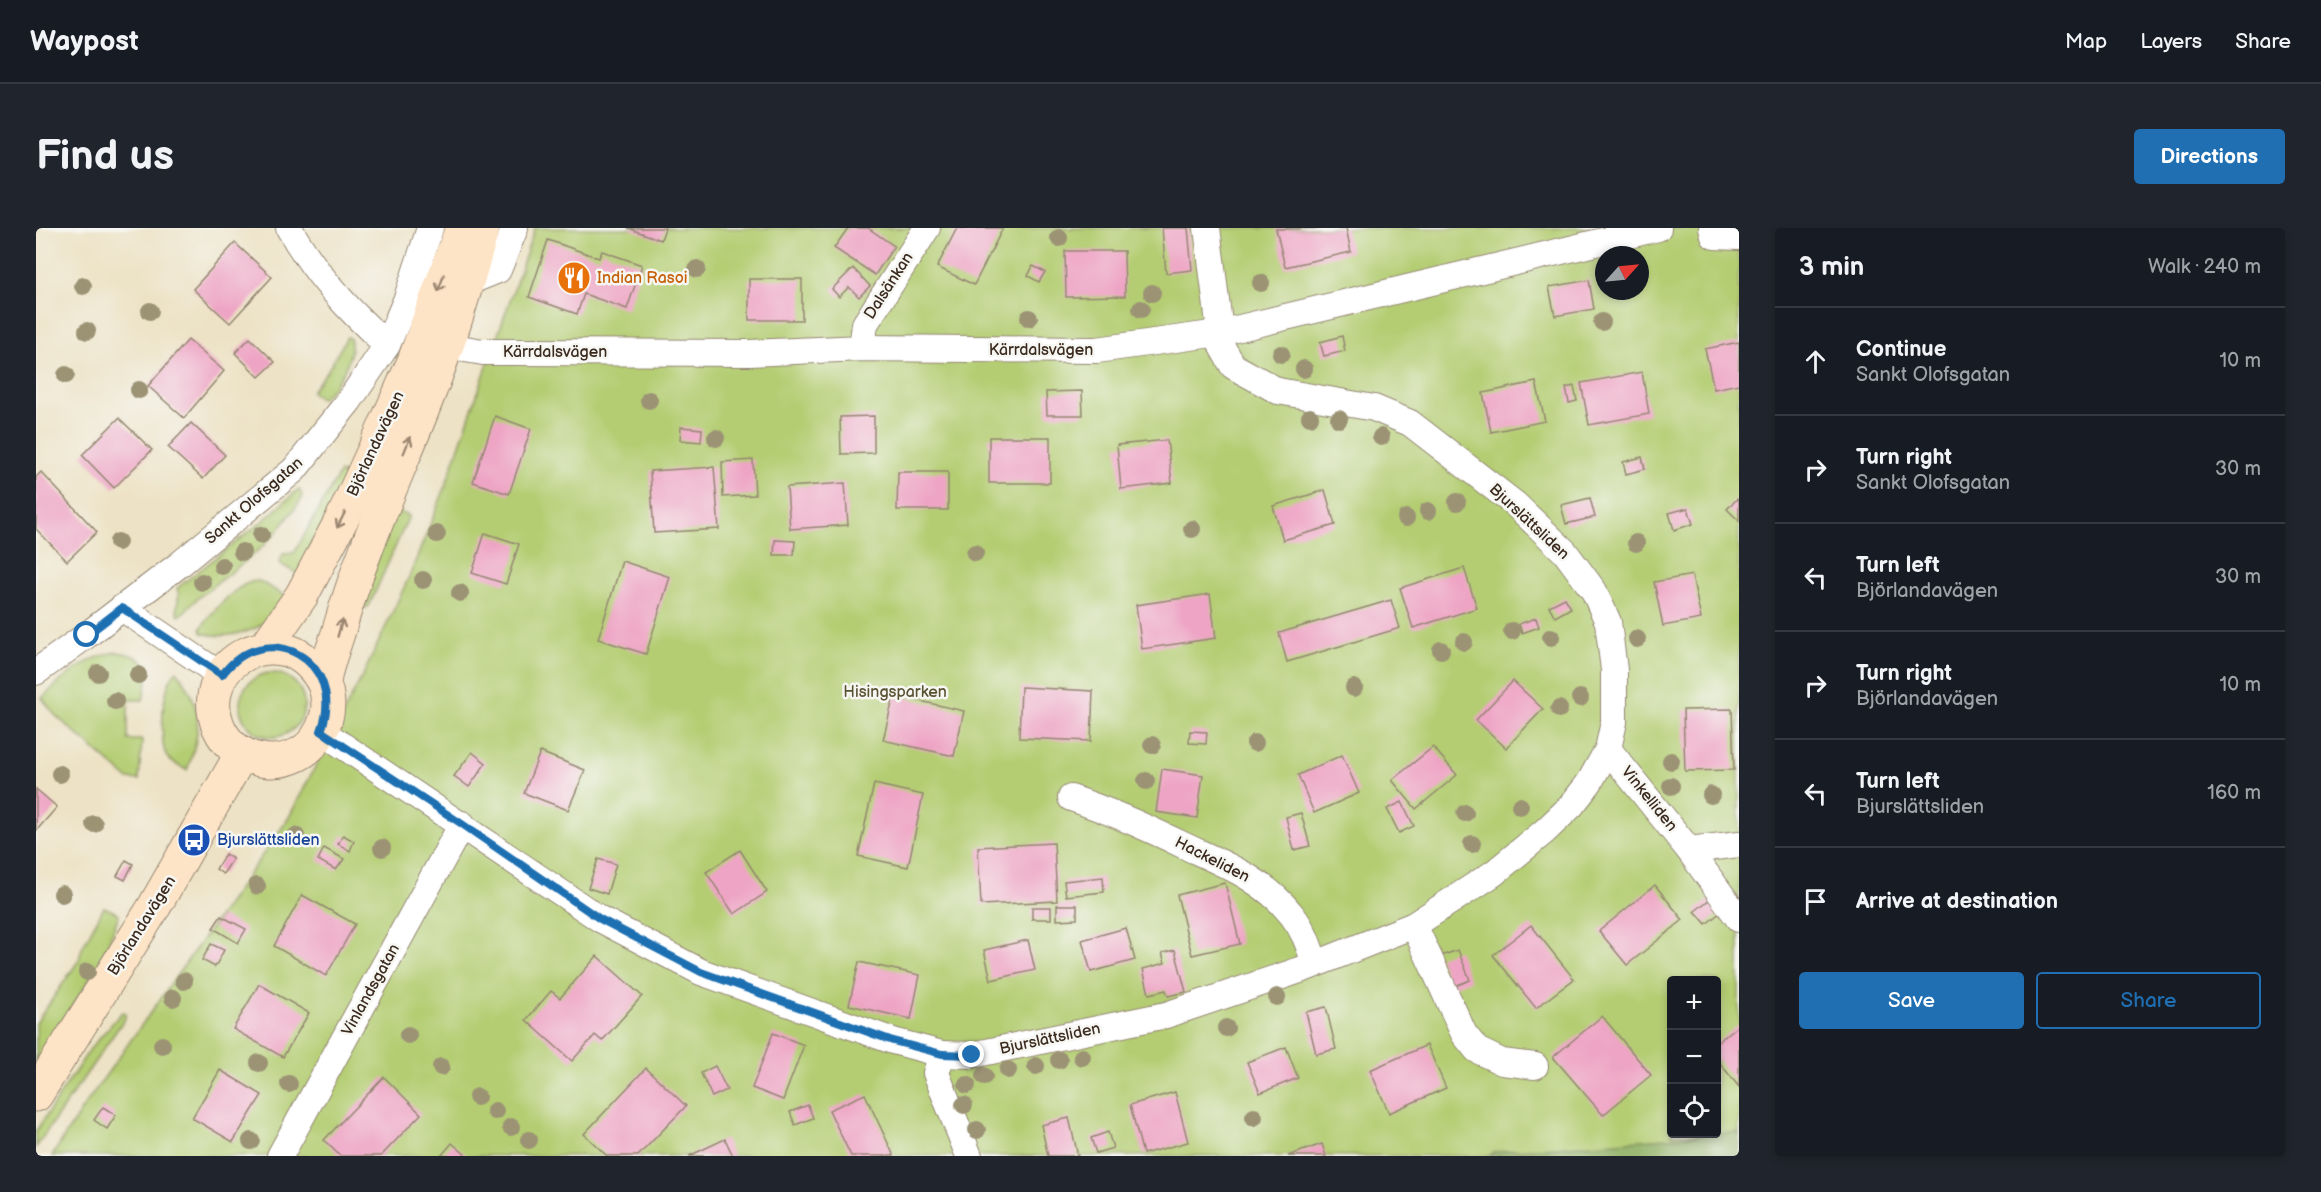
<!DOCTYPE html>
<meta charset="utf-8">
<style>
body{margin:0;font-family:"Balsamiq Sans",sans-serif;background:#20242c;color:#f1f3f6}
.controls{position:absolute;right:18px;bottom:18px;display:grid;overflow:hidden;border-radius:6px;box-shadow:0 3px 9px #0003}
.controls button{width:54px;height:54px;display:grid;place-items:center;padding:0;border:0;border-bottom:2px solid #363941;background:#171b24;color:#f1f3f6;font:30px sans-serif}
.compass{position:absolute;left:1559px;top:18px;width:54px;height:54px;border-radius:50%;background:#171b24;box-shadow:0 3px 9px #0003;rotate:63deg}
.stop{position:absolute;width:18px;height:18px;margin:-14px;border:4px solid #1f6fb2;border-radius:50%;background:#fff}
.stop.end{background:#1f6fb2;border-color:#fff;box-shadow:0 2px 6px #0008}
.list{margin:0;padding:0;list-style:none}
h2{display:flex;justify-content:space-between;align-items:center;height:78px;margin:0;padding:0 24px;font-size:26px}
h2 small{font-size:20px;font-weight:400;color:#9ea1a6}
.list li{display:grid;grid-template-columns:39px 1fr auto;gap:18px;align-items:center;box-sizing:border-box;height:108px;padding:0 24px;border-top:2px solid #363941}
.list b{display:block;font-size:22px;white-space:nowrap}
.list p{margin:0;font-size:20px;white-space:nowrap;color:#9ea1a6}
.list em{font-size:20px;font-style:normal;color:#9ea1a6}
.actions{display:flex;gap:12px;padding:18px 24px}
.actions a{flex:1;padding:14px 0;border:2px solid #1f6fb2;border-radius:6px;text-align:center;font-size:21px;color:#1f6fb2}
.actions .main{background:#1f6fb2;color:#fff}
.icon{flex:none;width:33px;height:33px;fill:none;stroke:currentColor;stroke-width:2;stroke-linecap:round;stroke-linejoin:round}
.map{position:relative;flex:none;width:1703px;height:928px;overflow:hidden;border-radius:6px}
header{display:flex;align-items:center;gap:36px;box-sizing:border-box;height:84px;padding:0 30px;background:#171b24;border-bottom:2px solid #363941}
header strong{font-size:28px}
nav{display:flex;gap:33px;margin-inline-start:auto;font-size:21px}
.intro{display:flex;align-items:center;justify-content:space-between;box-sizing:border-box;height:144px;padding:0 36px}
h1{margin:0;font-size:42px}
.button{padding:15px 27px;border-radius:6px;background:#1f6fb2;color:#fff;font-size:21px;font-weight:700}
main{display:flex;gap:36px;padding:0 36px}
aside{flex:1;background:#171b24;border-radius:6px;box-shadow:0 3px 9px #0003}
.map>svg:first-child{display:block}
</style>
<header>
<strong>Waypost</strong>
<nav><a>Map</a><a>Layers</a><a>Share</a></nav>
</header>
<div class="intro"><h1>Find us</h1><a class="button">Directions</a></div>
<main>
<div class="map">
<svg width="1703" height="928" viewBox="0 0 1703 928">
<rect width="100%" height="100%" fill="#f6f6f2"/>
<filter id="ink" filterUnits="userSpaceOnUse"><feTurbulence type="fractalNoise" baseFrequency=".0167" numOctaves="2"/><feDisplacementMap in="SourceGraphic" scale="12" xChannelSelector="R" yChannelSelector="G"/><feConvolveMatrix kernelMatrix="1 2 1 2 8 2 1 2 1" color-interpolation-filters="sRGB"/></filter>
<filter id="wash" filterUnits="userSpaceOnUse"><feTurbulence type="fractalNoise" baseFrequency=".008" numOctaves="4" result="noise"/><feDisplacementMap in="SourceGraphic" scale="24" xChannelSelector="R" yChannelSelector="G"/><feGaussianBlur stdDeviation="1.35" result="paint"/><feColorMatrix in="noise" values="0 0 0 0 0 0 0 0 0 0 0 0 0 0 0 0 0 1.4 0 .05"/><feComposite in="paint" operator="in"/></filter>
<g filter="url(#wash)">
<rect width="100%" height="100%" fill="#ede2c5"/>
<!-- green -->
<g fill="#b4cd72" stroke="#787c48" stroke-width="1.5" fill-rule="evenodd">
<path d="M499 0H1703V928H16L46 881 252 591 330 441 373 349 407 265ZM1568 27H1604V63H1568ZM1636 752H1680V906H1636Z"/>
<path d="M311 109 314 110C320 130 300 159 285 171L275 164 292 142Z"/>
<polygon points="304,244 312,250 268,350 243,335 247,326 258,325"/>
<path d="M263 261 266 268 265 272C251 292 237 311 218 326 194 347 167 362 145 387L142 386C138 376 146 371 141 360L227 293Z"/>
<polygon points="360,283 373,288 333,378 329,380 323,377"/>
<path d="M223 353 251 369C231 393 226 403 194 407 184 408 176 408 166 405L165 400C176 384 203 352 223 353Z"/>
<path d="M81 424C116 429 114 442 107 472H92V512H106L103 552 92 551 19 487 6 470C27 450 51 428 81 424Z"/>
<path d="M141 443C167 477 166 503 151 542 145 539 135 535 131 529 122 514 126 453 141 443Z"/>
<circle cx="236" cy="477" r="32"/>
<path d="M68 679 83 686C67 740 30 786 0 833V795L43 732 46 720Z"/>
<polygon points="86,784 90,785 89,790 0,919 0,903 54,821"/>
</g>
<!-- forest -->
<polygon fill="#8fb064" stroke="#656d41" stroke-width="1.5" points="1703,904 1703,928 1453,928 1458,924"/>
<g id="blocks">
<!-- building -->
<g fill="#eea4c4">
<polygon points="592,0 629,0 625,12"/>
<polygon points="812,0 832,0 858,18 839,47 798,20"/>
<polygon points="921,0 967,0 938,57 901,39"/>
<polygon points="1126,0 1152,0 1156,42 1130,45"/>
<polygon points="1310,0 1315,24 1249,39 1240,1"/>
<polygon points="512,12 563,30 566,23 606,37 591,81 548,66 541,86 493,69"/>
<polygon points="199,15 236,49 194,95 157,61"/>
<polygon points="1029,23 1088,23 1089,68 1030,69"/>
<polygon points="997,38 1009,44 1003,54 992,48"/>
<polygon points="817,40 834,58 823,69 813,59 803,69 796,61"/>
<rect x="713" y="51" width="53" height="41"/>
<polygon points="1553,52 1558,81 1519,88 1513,59"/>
<polygon points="1306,108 1309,123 1288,128 1284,114"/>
<polygon points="214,110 239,134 223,149 199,125"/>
<polygon points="152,112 188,143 148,190 112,158"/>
<polygon points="1703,114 1703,156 1678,161 1669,121"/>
<polygon points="1606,144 1613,186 1553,197 1545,155"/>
<polygon points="1500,154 1509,193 1455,204 1447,165"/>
<polygon points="1538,158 1541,173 1533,175 1530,160"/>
<polygon points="1046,163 1047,187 1011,187 1010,164"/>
<polygon points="459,188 495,201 473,266 437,254"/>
<polygon points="838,188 838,225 805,226 804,189"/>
<polygon points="83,190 116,222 78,260 46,227"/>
<polygon points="155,195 189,227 167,251 132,219"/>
<polygon points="645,199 666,201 665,214 644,212"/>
<rect x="953" y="209" width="61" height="46"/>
<polygon points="1131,212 1136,255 1085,261 1081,217"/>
<polygon points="1606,229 1609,241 1590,246 1587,234"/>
<polygon points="717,232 719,267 687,269 686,234"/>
<polygon points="678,239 683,301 618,305 614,243"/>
<polygon points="5,244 61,304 31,333 0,301 0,249"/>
<polygon points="862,244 912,244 912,282 861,282"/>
<polygon points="809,255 812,297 754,301 751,259"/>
<polygon points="1289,262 1299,297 1247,312 1237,278"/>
<polygon points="1554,270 1559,289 1530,296 1525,277"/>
<polygon points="1701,271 1703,273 1703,293 1691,281"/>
<polygon points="1652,280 1657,296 1638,302 1633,285"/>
<polygon points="449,305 483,316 470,356 436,345"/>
<polygon points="739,312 759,313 758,327 738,327"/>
<polygon points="586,333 634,349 610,426 562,411"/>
<polygon points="1428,340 1441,380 1377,400 1364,360"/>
<polygon points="1656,347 1665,391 1627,398 1618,354"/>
<polygon points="1174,366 1180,410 1106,421 1100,377"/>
<polygon points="1529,370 1535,380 1519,389 1513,378"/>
<polygon points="1355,372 1364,400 1251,434 1243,405"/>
<polygon points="1500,390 1503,399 1486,405 1483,396"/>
<polygon points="1477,453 1507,481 1470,520 1440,492"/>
<polygon points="985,459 1057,463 1055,513 983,510"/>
<polygon points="858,467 928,483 918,528 847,512"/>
<polygon points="1696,481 1698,542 1649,543 1647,482"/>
<polygon points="1154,503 1171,504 1170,516 1153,515"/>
<polygon points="1397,519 1421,547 1380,581 1356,552"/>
<polygon points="436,524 450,535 433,559 418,548"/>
<polygon points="504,524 549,542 532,582 488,565"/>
<polygon points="1306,527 1323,565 1278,585 1262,547"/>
<polygon points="1126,541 1167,547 1161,590 1120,584"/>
<polygon points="838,556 887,567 872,639 822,628"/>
<polygon points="0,561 21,579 0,603"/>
<polygon points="1366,574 1378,598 1363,605 1351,581"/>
<polygon points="1265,585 1274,618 1258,622 1250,589"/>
<polygon points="307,607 318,613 314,623 302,616"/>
<polygon points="1018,615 1021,673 945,677 942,619"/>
<polygon points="288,620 308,631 300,642 282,632"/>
<polygon points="704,622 731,664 698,686 670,644"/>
<polygon points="189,626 197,631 187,646 180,641"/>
<polygon points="562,631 580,636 571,666 552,660"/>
<polygon points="90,632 97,636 89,652 81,648"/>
<polygon points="1067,649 1068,664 1030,668 1028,653"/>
<polygon points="1189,655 1204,716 1156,727 1141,667"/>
<polygon points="1619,657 1647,692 1591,737 1563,703"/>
<polygon points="266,667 319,696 290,748 238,718"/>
<polygon points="1674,671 1685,684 1670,696 1659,683"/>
<polygon points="1021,677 1041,677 1041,691 1021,692"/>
<rect x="996" y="679" width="19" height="12"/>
<polygon points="185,688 210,701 202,715 177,700"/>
<polygon points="1495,697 1538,751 1500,780 1457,727"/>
<polygon points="1090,700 1099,732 1055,744 1046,712"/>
<polygon points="992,712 999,742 955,752 948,722"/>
<polygon points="175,716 188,722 179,739 166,732"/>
<polygon points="1139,722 1150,764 1132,768 1130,762 1113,766 1107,741 1129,735 1126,725"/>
<polygon points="1422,722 1434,752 1414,760 1402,729"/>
<polygon points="561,728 606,768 566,813 559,807 536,833 490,792 515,763 524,770"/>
<polygon points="823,734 884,747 875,791 813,777"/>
<polygon points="223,756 273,785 247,829 197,801"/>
<polygon points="1290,779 1300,821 1280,826 1270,784"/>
<polygon points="1566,788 1615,847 1567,887 1517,829"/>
<polygon points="1703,797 1703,859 1680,830 1680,815"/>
<polygon points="737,805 768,817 747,872 716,860"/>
<polygon points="1391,817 1410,860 1353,885 1334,842"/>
<polygon points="1250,819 1262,850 1224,865 1211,834"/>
<polygon points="679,838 691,862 676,869 665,845"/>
<polygon points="610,840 650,878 602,928 571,928 548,906"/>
<polygon points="184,842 226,867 197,914 156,890"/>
<polygon points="348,849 385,886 345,928 304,928 288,912"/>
<polygon points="1139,864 1152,914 1107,926 1094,877"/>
<polygon points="829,866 858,928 815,928 793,882"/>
<polygon points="772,877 777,890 759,897 754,884"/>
<polygon points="67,879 80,887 71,901 58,892"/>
<polygon points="1033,890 1042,928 1012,928 1005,897"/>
<polygon points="1072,904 1077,920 1060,925 1055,910"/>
<polygon points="689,911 697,928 653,928"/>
<polygon points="416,915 431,928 405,928"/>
<polygon points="1286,916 1290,928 1252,928"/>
</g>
</g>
</g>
<g filter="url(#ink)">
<use href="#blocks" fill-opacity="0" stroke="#948672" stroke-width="1.5"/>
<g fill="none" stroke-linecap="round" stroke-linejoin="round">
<!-- street casing -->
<g stroke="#948672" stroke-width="28">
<g id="street">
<path d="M253 0C279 46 312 82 351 117"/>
<polyline points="1676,0 1678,8 1703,9"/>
<polyline points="430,55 462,42 479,0"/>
<polyline points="826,120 829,96 891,0"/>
<polyline points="396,125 411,118 447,124 476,124 714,125 826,120 1061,122 1183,105 1622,0"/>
<polyline points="86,380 186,448"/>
<polyline points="0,444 51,407 144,336 258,242 313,173 351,117 371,70 394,0"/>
<polyline points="285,503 564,691 665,744 857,813 906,826 936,827 1130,787 1270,740 1378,697 1458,645 1509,603 1535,578 1553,555 1572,521 1578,494 1578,442 1572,394 1558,363 1529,324 1479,276 1374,195 1338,180 1242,163 1197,138 1186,119 1171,0"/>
<polyline points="1572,521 1653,622 1703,691"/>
<path d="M1035 570C1074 583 1112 600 1149 618 1188 636 1229 652 1256 687 1268 702 1273 718 1279 736"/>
<polyline points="1653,622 1703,616"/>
<polyline points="1378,697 1428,806 1441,822 1466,834 1499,838"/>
<polyline points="906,826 900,845 933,928"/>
<polyline points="244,928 426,596"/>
</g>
</g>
<!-- secondary casing -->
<g stroke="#948672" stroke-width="35">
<g id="secondary">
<polyline points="229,420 266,367 309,285 345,207 378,133 426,0"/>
<path d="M288 456C251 383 154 433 183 500 200 538 255 545 280 511 289 499 294 482 291 468 291 463 288 459 288 455 290 437 298 419 303 402 331 304 378 213 411 117 425 79 435 39 447 0"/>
<polyline points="0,867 118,679 206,525"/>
</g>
</g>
<!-- street -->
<use href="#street" stroke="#fff" stroke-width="26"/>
<!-- secondary -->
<use href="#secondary" stroke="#fee4c6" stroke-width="33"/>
</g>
<!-- trees -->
<g fill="#9c9375">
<circle cx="1023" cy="10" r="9"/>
<circle cx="661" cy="41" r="9"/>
<circle cx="1225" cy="55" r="9"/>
<circle cx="47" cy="58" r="9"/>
<circle cx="1116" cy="65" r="9"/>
<circle cx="1105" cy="81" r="9"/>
<circle cx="114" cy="83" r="9"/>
<circle cx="993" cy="90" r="9"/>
<circle cx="1566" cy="94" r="9"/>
<circle cx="51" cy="103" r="9"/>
<circle cx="1245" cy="126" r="9"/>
<circle cx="1268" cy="141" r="9"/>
<circle cx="30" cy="147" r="9"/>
<circle cx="103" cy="162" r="9"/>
<circle cx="613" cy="172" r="9"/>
<circle cx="1274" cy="189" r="9"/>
<circle cx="1303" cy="191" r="9"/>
<circle cx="1345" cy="209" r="9"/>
<circle cx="680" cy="210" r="9"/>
<circle cx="1421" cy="274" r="9"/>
<circle cx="1392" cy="283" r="9"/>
<circle cx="1370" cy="290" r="9"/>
<circle cx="1156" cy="301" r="9"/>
<circle cx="401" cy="306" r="9"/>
<circle cx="225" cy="307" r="9"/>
<circle cx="82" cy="314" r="9"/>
<circle cx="1600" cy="315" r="9"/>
<circle cx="206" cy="324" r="9"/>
<circle cx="939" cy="325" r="9"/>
<circle cx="186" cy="338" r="9"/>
<circle cx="387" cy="352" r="9"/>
<circle cx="166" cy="354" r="9"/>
<circle cx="424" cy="365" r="9"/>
<circle cx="1476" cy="403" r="9"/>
<circle cx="1515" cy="409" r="9"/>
<circle cx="1601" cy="411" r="9"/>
<circle cx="1428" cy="414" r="9"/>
<circle cx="1405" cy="422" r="9"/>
<circle cx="62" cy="445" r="9"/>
<circle cx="102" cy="447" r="9"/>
<circle cx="1318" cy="460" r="9"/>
<circle cx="1544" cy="470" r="9"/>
<circle cx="79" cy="473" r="9"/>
<circle cx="1523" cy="481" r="9"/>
<circle cx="1219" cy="515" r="9"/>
<circle cx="1116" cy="517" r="9"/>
<circle cx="1635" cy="533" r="9"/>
<circle cx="24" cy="546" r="9"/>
<circle cx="1110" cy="553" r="9"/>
<circle cx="1635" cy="558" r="9"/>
<circle cx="1675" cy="567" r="9"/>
<circle cx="1484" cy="578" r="9"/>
<circle cx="1429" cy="585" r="9"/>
<circle cx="58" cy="596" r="9"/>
<circle cx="260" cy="608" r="9"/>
<circle cx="1436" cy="616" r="9"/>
<circle cx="346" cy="620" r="9"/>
<circle cx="221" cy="658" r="9"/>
<circle cx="26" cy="666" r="9"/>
<circle cx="51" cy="744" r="9"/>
<circle cx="148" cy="753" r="9"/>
<circle cx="1241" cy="769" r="9"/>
<circle cx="137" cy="770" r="9"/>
<circle cx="1190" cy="800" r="9"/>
<circle cx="372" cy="807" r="9"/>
<circle cx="126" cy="817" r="9"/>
<circle cx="1046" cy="829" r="9"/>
<circle cx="1023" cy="832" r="9"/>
<circle cx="223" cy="835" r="9"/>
<circle cx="1000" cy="838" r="9"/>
<circle cx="405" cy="839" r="9"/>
<circle cx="972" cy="842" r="9"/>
<circle cx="948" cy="848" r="9"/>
<circle cx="253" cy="856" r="9"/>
<circle cx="931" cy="857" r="9"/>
<circle cx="441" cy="869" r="9"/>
<circle cx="928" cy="877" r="9"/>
<circle cx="459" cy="883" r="9"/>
<circle cx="1218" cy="889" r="9"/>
<circle cx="475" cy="899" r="9"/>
<circle cx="941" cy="902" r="9"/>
<circle cx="493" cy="912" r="9"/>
<circle cx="215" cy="913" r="9"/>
</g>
<!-- one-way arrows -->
<defs><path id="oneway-shaft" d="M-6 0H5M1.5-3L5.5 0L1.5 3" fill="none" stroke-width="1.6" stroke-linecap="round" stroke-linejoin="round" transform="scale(1.5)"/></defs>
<g stroke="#9c8772">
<use href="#oneway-shaft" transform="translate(405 55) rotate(110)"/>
<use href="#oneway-shaft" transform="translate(371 217) rotate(-68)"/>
<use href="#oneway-shaft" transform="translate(305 292) rotate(117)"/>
<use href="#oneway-shaft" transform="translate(304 400) rotate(-74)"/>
</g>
</g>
<g fill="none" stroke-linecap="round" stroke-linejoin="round" filter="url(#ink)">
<!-- route -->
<path stroke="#1f6fb2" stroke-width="8" d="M51 407 86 380 186 447C230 387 312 433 285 503L426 596 564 691 665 744 857 813 906 826 936 827"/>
</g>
<!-- icons -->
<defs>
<g id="restaurant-disc" transform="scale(1.725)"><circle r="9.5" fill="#e8710a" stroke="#f6f6f2"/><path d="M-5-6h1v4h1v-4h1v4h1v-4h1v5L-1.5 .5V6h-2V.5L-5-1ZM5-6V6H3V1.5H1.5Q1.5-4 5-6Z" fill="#fff"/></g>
<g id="bus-disc" transform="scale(1.725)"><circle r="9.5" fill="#1a4fb4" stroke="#f6f6f2"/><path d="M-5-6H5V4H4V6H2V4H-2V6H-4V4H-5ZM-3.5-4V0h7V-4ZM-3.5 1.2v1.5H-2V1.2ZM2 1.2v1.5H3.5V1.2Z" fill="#fff"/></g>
</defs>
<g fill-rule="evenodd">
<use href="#restaurant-disc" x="538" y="50"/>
<use href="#bus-disc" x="158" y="612"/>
</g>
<g text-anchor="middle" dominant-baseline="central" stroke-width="5" stroke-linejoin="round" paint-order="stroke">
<!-- food labels -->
<g font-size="16" fill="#c56008" stroke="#f6f6f2" text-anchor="start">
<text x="561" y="50">Indian Rasoi</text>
</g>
<!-- street labels -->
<g font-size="16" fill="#3b2a1e" stroke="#f6f6f2">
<text transform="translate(853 58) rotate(-57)">Dalsänkan</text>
<text x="1005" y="122">Kärrdalsvägen</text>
<text x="519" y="124">Kärrdalsvägen</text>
<text transform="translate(340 216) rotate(-65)">Björlandavägen</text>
<text transform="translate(218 273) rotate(-41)">Sankt Olofsgatan</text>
<text transform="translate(1493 294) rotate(43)">Bjurslättsliden</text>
<text transform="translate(1613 571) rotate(51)">Vinkelliden</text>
<text transform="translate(1176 632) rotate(27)">Hackeliden</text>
<text transform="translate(106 698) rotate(-58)">Björlandavägen</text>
<text transform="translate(335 762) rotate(-61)">Vinlandsgatan</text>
<text transform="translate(1014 811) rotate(-12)">Bjurslättsliden</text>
</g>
<!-- park labels -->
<g font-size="16" fill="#595333" stroke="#f6f6f2">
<text x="859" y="464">Hisingsparken</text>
</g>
<!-- transit labels -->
<g font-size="16" fill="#164399" stroke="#f6f6f2" text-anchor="start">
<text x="181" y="612">Bjurslättsliden</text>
</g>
</g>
</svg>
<div class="controls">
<button>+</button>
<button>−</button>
<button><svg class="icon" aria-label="locate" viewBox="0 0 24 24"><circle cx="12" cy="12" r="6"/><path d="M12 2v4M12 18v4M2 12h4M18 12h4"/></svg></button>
</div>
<svg class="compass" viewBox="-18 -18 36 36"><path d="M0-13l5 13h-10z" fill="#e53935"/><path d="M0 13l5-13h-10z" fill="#9ea1a6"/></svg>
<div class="stop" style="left:51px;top:407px"></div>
<div class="stop end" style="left:936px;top:827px"></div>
</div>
<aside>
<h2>3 min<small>Walk · 240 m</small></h2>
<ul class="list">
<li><svg class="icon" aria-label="ahead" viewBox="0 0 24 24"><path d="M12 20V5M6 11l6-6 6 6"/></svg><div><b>Continue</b><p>Sankt Olofsgatan</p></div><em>10 m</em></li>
<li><svg class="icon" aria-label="right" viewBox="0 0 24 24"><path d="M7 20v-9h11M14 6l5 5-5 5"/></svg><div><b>Turn right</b><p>Sankt Olofsgatan</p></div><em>30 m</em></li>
<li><svg class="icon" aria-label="left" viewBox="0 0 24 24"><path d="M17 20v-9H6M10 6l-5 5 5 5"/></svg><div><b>Turn left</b><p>Björlandavägen</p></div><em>30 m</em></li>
<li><svg class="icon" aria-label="right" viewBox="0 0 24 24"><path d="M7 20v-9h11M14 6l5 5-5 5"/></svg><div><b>Turn right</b><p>Björlandavägen</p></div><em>10 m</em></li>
<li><svg class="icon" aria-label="left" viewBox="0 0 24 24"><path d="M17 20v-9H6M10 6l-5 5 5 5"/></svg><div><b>Turn left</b><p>Bjurslättsliden</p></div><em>160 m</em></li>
<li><svg class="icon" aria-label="arrive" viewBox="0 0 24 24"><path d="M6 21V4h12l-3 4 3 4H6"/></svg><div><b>Arrive at destination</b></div></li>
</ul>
<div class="actions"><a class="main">Save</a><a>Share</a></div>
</aside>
</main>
